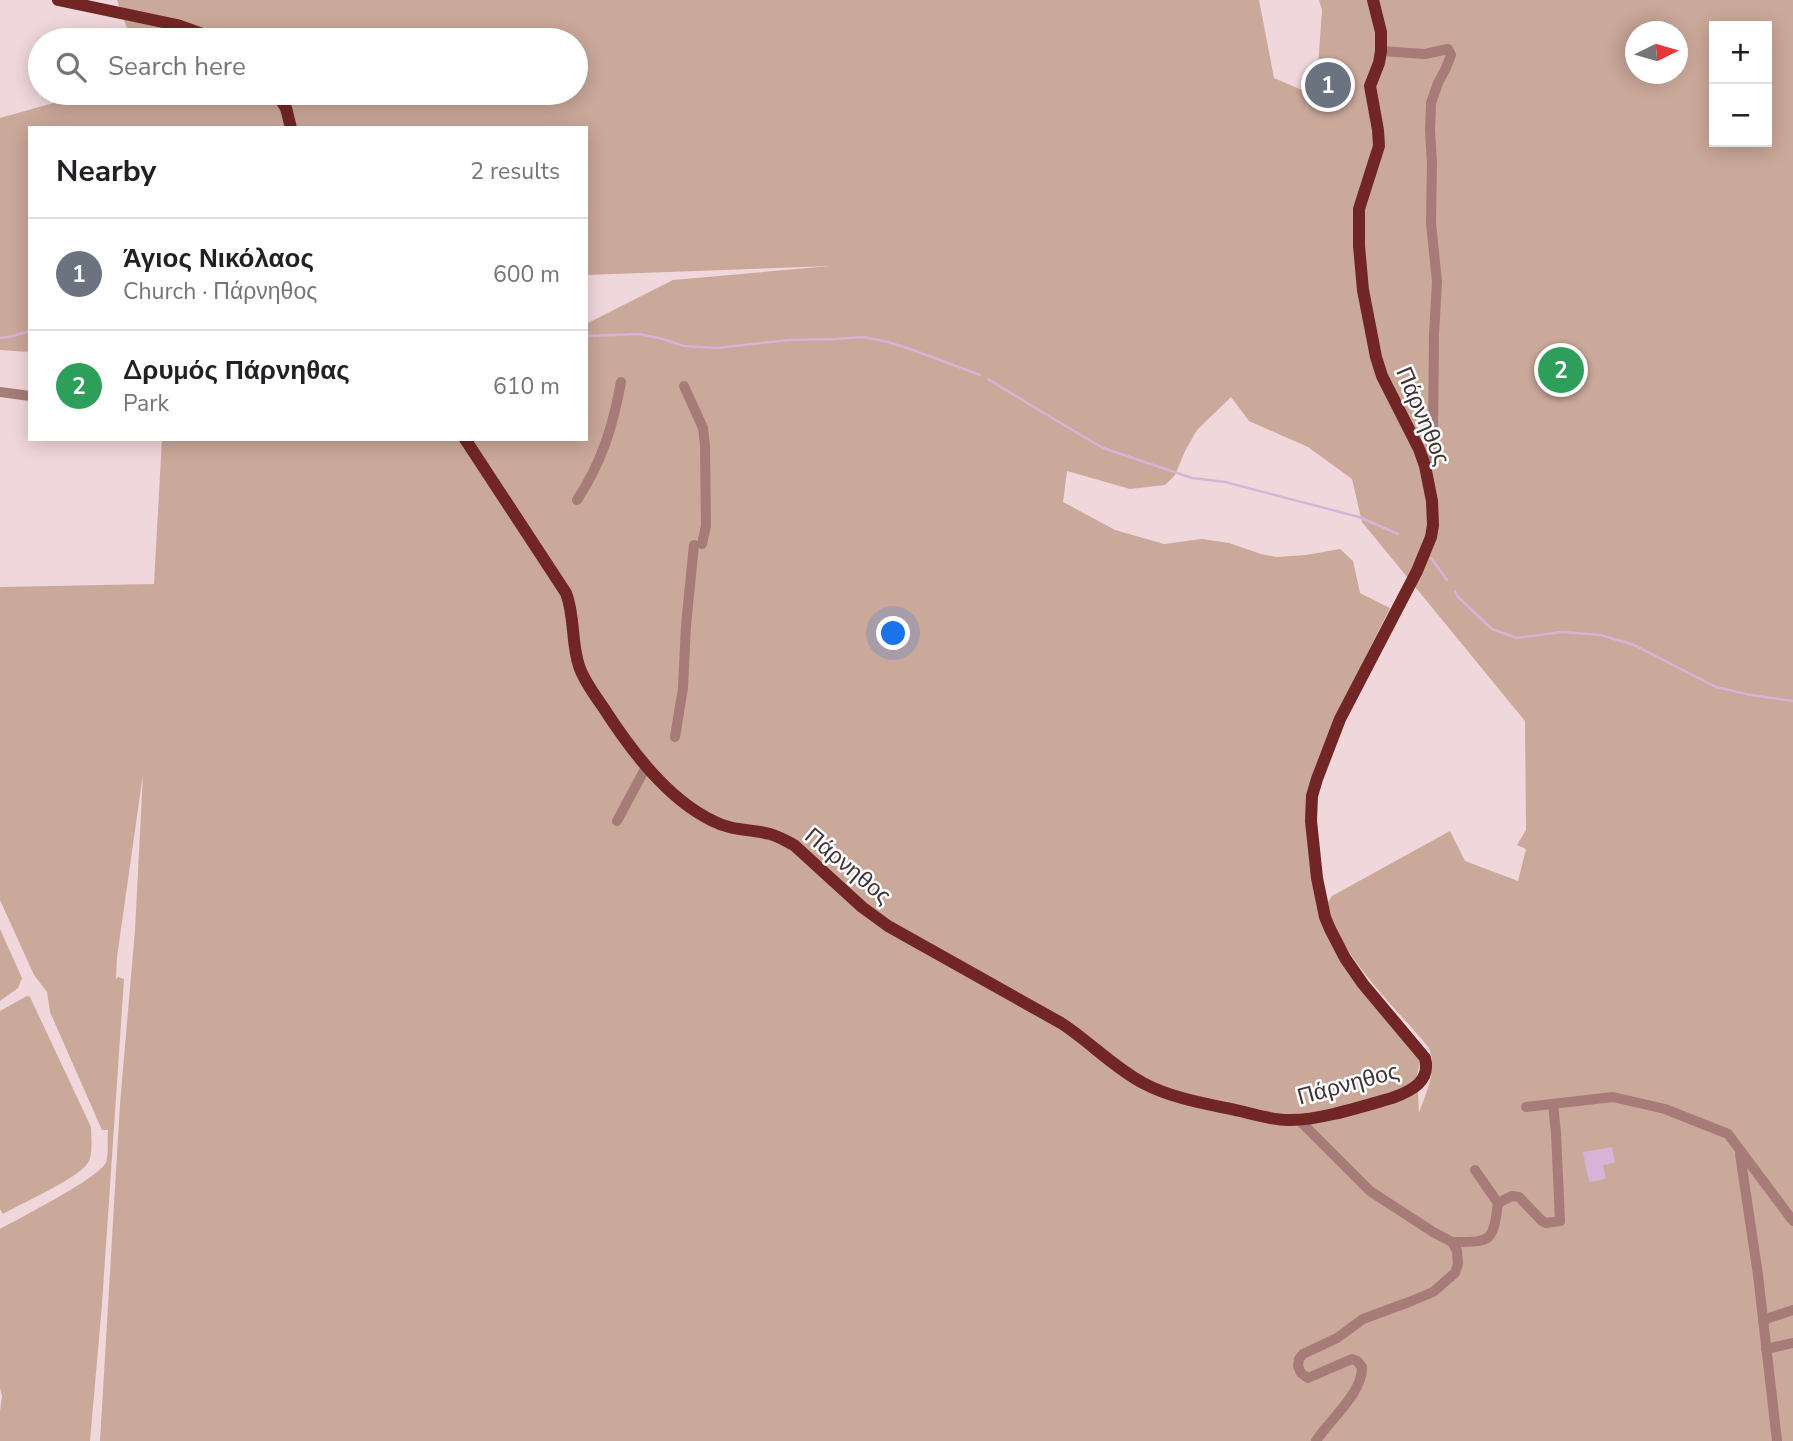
<!DOCTYPE html>
<meta charset="utf-8">
<style>
body{margin:0;font-family:"Nunito Sans",sans-serif;background:#f6f6f6;color:#202124}
.controls{position:absolute;right:21px;top:21px;display:grid;overflow:hidden;border-radius:0px;box-shadow:0 4px 18px #0003}
.controls button{width:63px;height:63px;display:grid;place-items:center;padding:0;border:0;border-bottom:2px solid #e0e0e0;background:#fff;color:#202124;font:35px sans-serif}
.compass{position:absolute;left:1625px;top:21px;width:63px;height:63px;border-radius:50%;background:#fff;box-shadow:0 4px 18px #0003;rotate:85deg}
.you{position:absolute;left:894px;top:634px;width:24px;height:24px;margin:-18px;border:5px solid #fff;border-radius:50%;background:#1a73e8;box-shadow:0 0 0 10px #1a73e833}
.badge{display:grid;place-items:center;width:46px;height:46px;border-radius:50%;background:#d93025;color:#fff;font-size:23px;font-weight:700}
.pin{position:absolute;translate:-50% -50%;border:4px solid #fff;box-shadow:0 2px 7px #0006}
.list{margin:0;padding:0;list-style:none}
h2{display:flex;justify-content:space-between;align-items:center;height:91px;margin:0;padding:0 28px;font-size:30px}
h2 small{font-size:23px;font-weight:400;color:#757577}
.list li{display:grid;grid-template-columns:46px 1fr auto;gap:21px;align-items:center;box-sizing:border-box;height:112px;padding:0 28px;border-top:2px solid #e0e0e0}
.list b{display:block;font-size:26px;white-space:nowrap}
.list p{margin:0;font-size:23px;white-space:nowrap;color:#757577}
.list em{font-size:23px;font-style:normal;color:#757577}
.icon{flex:none;width:38px;height:38px;fill:none;stroke:currentColor;stroke-width:2;stroke-linecap:round;stroke-linejoin:round}
.map{position:relative;flex:none;width:1793px;height:1441px;overflow:hidden}
.search{position:absolute;background:#fff;box-shadow:0 4px 18px #0003;left:28px;top:28px;width:560px;height:77px;display:flex;align-items:center;gap:18px;box-sizing:border-box;padding:0 24px;border-radius:38px;color:#757577;font-size:26px}
.panel{position:absolute;background:#fff;box-shadow:0 4px 18px #0003;left:28px;top:126px;width:560px;height:315px;border-radius:0px}
.map>svg:first-child{display:block}
</style>
<div class="map">
<svg width="1793" height="1441" viewBox="0 0 1793 1441">
<rect width="100%" height="100%" fill="#f0d7db"/>
<!-- green -->
<g fill="#caa89a" fill-rule="evenodd">
<path d="M117 0H1259L1274 78 1316 96 1322 10 1319 0H1793V1441H100L120 1104 135 930 143 774 117 957 116 979 118 977 124 979 102 1304 90 1441H0V1411L2 1396 0 1388V1229C18 1219 101 1177 106 1162 109 1153 107 1140 108 1130H102L50 1012 47 992 34 975 0 900V587L154 584 162 439H586V324L673 280 830 266 586 275V128H30V352L0 350V118L89 93H576V40H131ZM1714 26H1767V142H1714ZM1636 32H1678V74H1636ZM1231 397 1249 421 1308 447 1352 479 1362 522 1525 721 1526 830 1517 845 1526 849 1518 881 1465 861 1450 831 1332 896 1328 902C1331 947 1401 1013 1429 1048 1438 1070 1426 1092 1419 1113L1417 1075 1420 1063V1054L1338 952 1308 826 1342 704 1390 608 1360 593 1353 561 1340 549 1306 555 1276 557 1261 554 1229 543 1202 539 1164 544 1115 530 1063 502 1067 471 1130 489 1165 485 1175 475 1185 451 1197 430Z"/>
<polygon points="0,929 22,978 18,988 0,1001"/>
<path d="M27 996 30 997 91 1127C91 1138 93 1151 89 1161 82 1177 20 1204 3 1214L0 1209V1011Z"/>
</g>
<!-- water -->
<polygon fill="#d8b3d8" points="1612,1147 1615,1163 1603,1165 1606,1179 1589,1182 1583,1152"/>
<g fill="none" stroke-linecap="round" stroke-linejoin="round">
<!-- stream -->
<g stroke="#d8b3d8" stroke-width="2.5">
<polyline points="586,336 639,334 663,339 684,346 717,348 789,340 836,339 863,337 888,342 913,350 980,375"/>
<polyline points="0,338 9,337 30,331"/>
<polyline points="988,379 1047,415 1103,448 1192,478 1225,482 1359,517 1398,534"/>
<polyline points="1431,558 1447,580"/>
<polyline points="1455,591 1458,597 1492,629 1517,638 1562,632 1601,635 1634,645 1716,687 1751,695 1793,701"/>
</g>
<!-- minor -->
<g stroke="#a77b77" stroke-width="10">
<polyline points="1381,51 1425,54 1448,49 1451,55 1446,68 1438,83 1431,103 1430,131 1432,163 1431,223 1437,282 1434,334 1433,441 1425,466"/>
<polyline points="684,386 703,428 705,445 706,526 702,544"/>
<polyline points="0,392 30,396"/>
<path d="M577 500C602 462 613 426 621 382"/>
<polyline points="675,737 683,688 686,625 694,545"/>
<polyline points="617,821 646,767"/>
<polyline points="1526,1107 1613,1097 1665,1109 1728,1134 1793,1221"/>
<path d="M1299 1120 1370 1191 1433 1232 1452 1242 1457 1251 1458 1264 1455 1273 1433 1292 1409 1302 1363 1319 1337 1338 1303 1354 1299 1359 1298 1366 1301 1373 1308 1378 1352 1359 1357 1361 1362 1367C1363 1393 1329 1420 1316 1441"/>
<polyline points="1740,1154 1758,1275 1777,1441"/>
<polyline points="1475,1170 1498,1203"/>
<path d="M1452 1242C1491 1242 1493 1243 1498 1203L1512 1196 1519 1197 1542 1221 1546 1223 1560 1221 1556 1133 1553 1104"/>
<polyline points="1763,1320 1793,1310"/>
<polyline points="1766,1349 1793,1343"/>
</g>
<!-- major -->
<g stroke="#712625" stroke-width="12">
<polyline points="58,0 177,25 205,35 213,40"/>
<polyline points="276,93 286,108 291,128"/>
<path d="M465 439 566 593C575 616 571 642 579 666 584 681 594 694 603 707 630 749 667 799 713 821 732 831 750 829 770 834 778 836 786 841 794 845L862 907 888 926 1061 1023C1089 1041 1113 1067 1143 1083 1173 1099 1208 1104 1240 1111 1256 1115 1272 1120 1288 1120 1317 1121 1364 1106 1392 1098 1412 1091 1431 1081 1425 1058L1363 984 1345 958 1330 929 1325 917 1317 878 1311 821 1312 796 1317 779 1340 719 1417 571 1431 537 1433 525 1432 501 1425 466 1419 449 1382 376 1376 357 1363 290 1359 246V209L1379 146 1378 130 1370 86 1379 63 1381 51V32L1373 0"/>
</g>
</g>
<g text-anchor="middle" dominant-baseline="central" stroke-width="5" stroke-linejoin="round" paint-order="stroke">
<!-- street labels -->
<g font-size="23" fill="#3f3537" stroke="#fff">
<text transform="translate(1423 416) rotate(67)">Πάρνηθος</text>
<text transform="translate(848 866) rotate(40)">Πάρνηθος</text>
<text transform="translate(1348 1084) rotate(-15)">Πάρνηθος</text>
</g>
</g>
</svg>
<div class="controls">
<button>+</button>
<button>−</button>
</div>
<svg class="compass" viewBox="-18 -18 36 36"><path d="M0-13l5 13h-10z" fill="#e53935"/><path d="M0 13l5-13h-10z" fill="#757577"/></svg>
<div class="you"></div>
<div class="pin badge" style="left:1328px;top:85px;background:#6b7280">1</div>
<div class="pin badge" style="left:1561px;top:370px;background:#2e9e5b">2</div>
<div class="search"><svg class="icon" aria-label="search" viewBox="0 0 24 24"><circle cx="10" cy="10" r="6"/><path d="M15 15l6 6"/></svg>Search here</div>
<section class="panel">
<h2>Nearby<small>2 results</small></h2>
<ul class="list">
<li><span class="badge" style="background:#6b7280">1</span><div><b>Άγιος Νικόλαος</b><p>Church · Πάρνηθος</p></div><em>600 m</em></li>
<li><span class="badge" style="background:#2e9e5b">2</span><div><b>Δρυμός Πάρνηθας</b><p>Park</p></div><em>610 m</em></li>
</ul>
</section>
</div>
